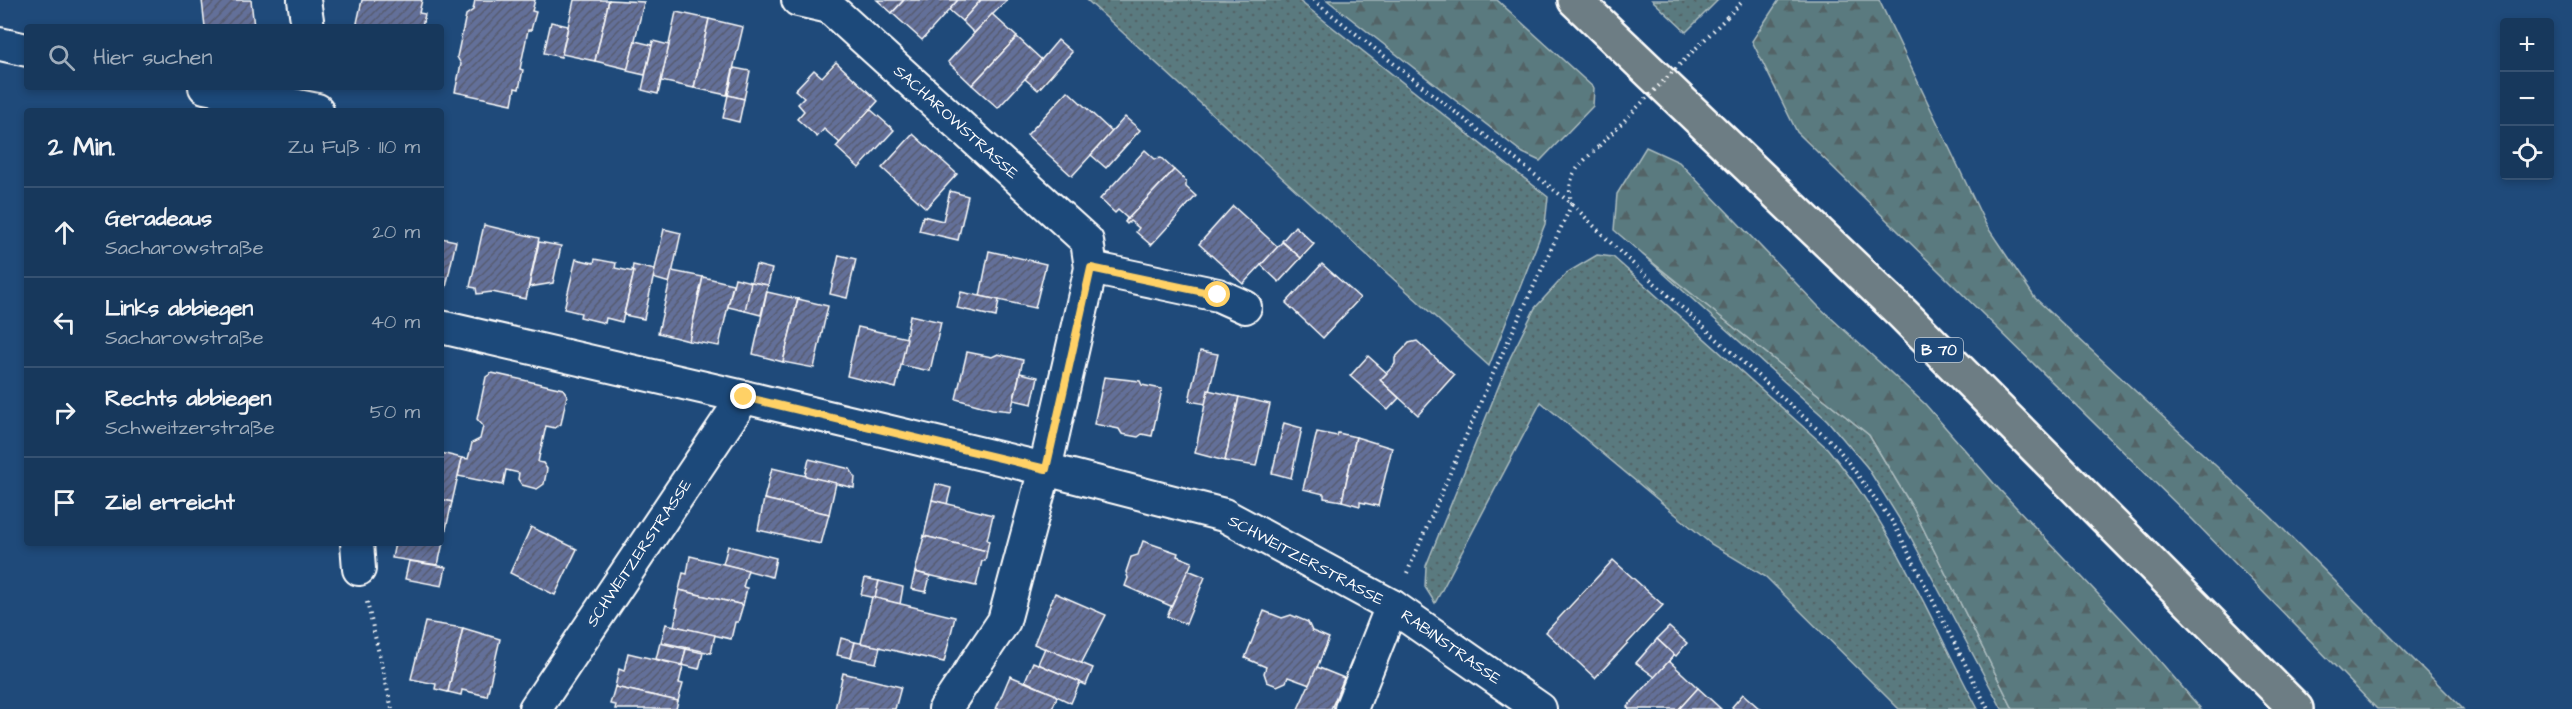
<!DOCTYPE html>
<html lang="de">
<meta charset="utf-8">
<style>
body{margin:0;font-family:"Architects Daughter",sans-serif;background:#203f62;color:#f1f3f6}
.controls{position:absolute;right:18px;top:18px;display:grid;overflow:hidden;border-radius:6px;box-shadow:0 3px 9px #0003}
.controls button{width:54px;height:54px;display:grid;place-items:center;padding:0;border:0;border-bottom:2px solid #365272;background:#17385c;color:#f1f3f6;font:30px sans-serif}
.stop{position:absolute;width:18px;height:18px;margin:-14px;border:4px solid #ffd166;border-radius:50%;background:#fff}
.stop.end{background:#ffd166;border-color:#fff;box-shadow:0 2px 6px #0008}
.list{margin:0;padding:0;list-style:none}
h2{display:flex;justify-content:space-between;align-items:center;height:78px;margin:0;padding:0 24px;font-size:26px}
h2 small{font-size:20px;font-weight:400;color:#9eacbb}
.list li{display:grid;grid-template-columns:39px 1fr auto;gap:18px;align-items:center;box-sizing:border-box;height:90px;padding:0 24px;border-top:2px solid #365272}
.list b{display:block;font-size:22px;white-space:nowrap}
.list p{margin:0;font-size:20px;white-space:nowrap;color:#9eacbb}
.list em{font-size:20px;font-style:normal;color:#9eacbb}
.icon{flex:none;width:33px;height:33px;fill:none;stroke:currentColor;stroke-width:2;stroke-linecap:round;stroke-linejoin:round}
.map{position:relative;flex:none;width:2572px;height:709px;overflow:hidden}
.search{position:absolute;background:#17385c;box-shadow:0 3px 9px #0003;left:24px;top:24px;width:420px;height:66px;display:flex;align-items:center;gap:15px;box-sizing:border-box;padding:0 21px;border-radius:6px;color:#9eacbb;font-size:22px}
.panel{position:absolute;background:#17385c;box-shadow:0 3px 9px #0003;left:24px;top:108px;width:420px;height:438px;border-radius:6px}
.map>svg:first-child{display:block}
</style>
<div class="map">
<svg width="2572" height="709" viewBox="0 0 2572 709">
<defs>
<pattern id="grass-dots" width="8" height="8" patternUnits="userSpaceOnUse" patternTransform="scale(1.5)"><rect width="8" height="8" fill="#5a7a7f"/><path d="M2 2h.1M6 6h.1" fill="none" stroke="#536366" stroke-width="1.8" stroke-linecap="round"/></pattern>
<pattern id="forest-firs" width="22" height="20" patternUnits="userSpaceOnUse" patternTransform="scale(1.5)"><rect width="22" height="20" fill="#5a7a7f"/><path d="M5 1l3.5 6h-7zM16 11l3.5 6h-7z" fill="#536366"/></pattern>
<pattern id="building-hatch" width="6" height="6" patternUnits="userSpaceOnUse" patternTransform="scale(1.5)"><rect width="6" height="6" fill="#646f99"/><path d="M-1 1l2-2M0 6l6-6M5 7l2-2" fill="none" stroke="#575c6f"/></pattern>
</defs>
<rect width="100%" height="100%" fill="#1f4a7a"/>
<filter id="ink" filterUnits="userSpaceOnUse"><feTurbulence type="fractalNoise" baseFrequency=".0167" numOctaves="2"/><feDisplacementMap in="SourceGraphic" scale="12" xChannelSelector="R" yChannelSelector="G"/><feConvolveMatrix kernelMatrix="1 2 1 2 8 2 1 2 1" color-interpolation-filters="sRGB"/></filter>
<g filter="url(#ink)">
<!-- grass -->
<g fill="url(#grass-dots)" stroke="#acbcbf" stroke-width="1.5">
<polygon points="1087,0 1298,0 1548,197 1545,224 1489,366"/>
<polygon points="1652,0 1718,0 1686,32"/>
<polygon points="1642,254 1869,435 1913,508 2013,709 2002,709 1910,536 1867,467 1827,420"/>
<path d="M1597 255 1613 257 1827 448C1893 525 1930 620 1978 709H1899L1766 577 1711 544 1541 402 1435 603 1425 587 1426 566 1510 358 1535 308 1568 272Z"/>
</g>
<!-- forest -->
<g fill="url(#forest-firs)" stroke="#acbcbf" stroke-width="1.5">
<polygon points="1327,0 1497,0 1594,88 1593,106 1540,161 1523,153"/>
<polygon points="1779,0 1879,0 1986,225 2035,298 2270,516 2463,709 2377,709 2193,520 1797,132 1752,41"/>
<polygon points="1646,147 1679,162 1818,306 1925,404 1998,488 2147,646 2201,709 2013,709 1913,508 1869,435 1642,254 1614,230 1617,194"/>
</g>
<!-- building -->
<g fill="url(#building-hatch)" stroke="#fff" stroke-width="1.5">
<polygon points="202,0 251,0 254,27 205,27"/>
<polygon points="362,0 422,0 419,13 425,14 422,27 360,27 357,23"/>
<polygon points="475,0 535,0 532,11 536,12 531,30 528,30 520,69 523,70 519,89 515,88 512,104 455,92 461,64 457,57 466,15 473,10"/>
<polygon points="574,0 609,0 595,61 562,54"/>
<polygon points="609,0 644,2 628,69 595,61"/>
<polygon points="877,0 904,0 892,13"/>
<polygon points="904,0 958,0 922,40 892,13"/>
<polygon points="958,0 981,0 962,21 949,10"/>
<polygon points="981,0 1007,0 974,33 962,21"/>
<polygon points="676,12 709,19 694,88 661,81"/>
<polygon points="992,14 1017,37 972,85 948,62"/>
<polygon points="709,19 743,27 727,95 694,88"/>
<polygon points="551,22 568,26 561,57 544,53"/>
<polygon points="1017,37 1042,60 998,108 972,85"/>
<polygon points="1058,40 1072,52 1038,90 1025,79"/>
<polygon points="635,41 652,45 645,75 627,71"/>
<polygon points="653,41 669,45 658,94 642,90"/>
<polygon points="836,62 878,101 840,143 824,129 817,137 797,119 804,111 798,104 804,98 795,90 814,70 822,77"/>
<polygon points="734,68 750,71 744,99 728,95"/>
<polygon points="1068,91 1112,132 1072,176 1027,135"/>
<polygon points="728,95 744,99 739,122 723,118"/>
<polygon points="870,109 894,130 859,168 836,147"/>
<polygon points="1125,117 1140,130 1106,168 1091,155"/>
<polygon points="913,134 957,174 926,208 882,168"/>
<polygon points="1145,150 1155,159 1161,158 1174,170 1125,222 1127,218 1118,210 1115,213 1100,199"/>
<polygon points="1174,170 1186,181 1186,187 1196,196 1151,245 1136,232 1139,228 1130,221 1127,224 1125,222"/>
<polygon points="950,191 968,196 958,240 919,231 923,216 943,221"/>
<polygon points="1233,206 1278,247 1243,284 1199,244"/>
<polygon points="484,225 539,238 526,299 492,292 477,294 476,288 470,287"/>
<polygon points="1295,226 1314,244 1301,258 1282,241"/>
<polygon points="664,229 681,233 670,283 653,278"/>
<polygon points="441,238 456,241 446,287 441,286"/>
<polygon points="539,242 561,246 553,283 529,287"/>
<polygon points="1282,242 1301,258 1279,282 1261,265"/>
<polygon points="989,251 1046,264 1035,308 980,296"/>
<polygon points="839,255 856,259 847,298 830,294"/>
<polygon points="576,259 594,263 595,259 616,263 615,268 634,272 622,322 606,318 605,323 580,317 581,313 564,309"/>
<polygon points="1322,264 1360,298 1323,338 1286,303"/>
<polygon points="633,265 655,270 644,319 624,315 634,272 632,271"/>
<polygon points="756,265 772,269 768,285 751,282"/>
<polygon points="672,271 703,277 689,341 658,333"/>
<polygon points="703,277 733,284 719,346 689,341"/>
<polygon points="735,278 751,282 746,311 728,307"/>
<polygon points="751,282 768,285 761,315 745,311"/>
<polygon points="767,292 798,299 783,362 753,354"/>
<polygon points="961,292 999,300 996,317 957,308"/>
<polygon points="798,299 828,306 814,368 783,362"/>
<polygon points="910,315 941,322 930,371 901,365"/>
<polygon points="858,327 907,338 896,388 847,376"/>
<polygon points="1417,341 1454,375 1418,415 1380,380 1395,364 1395,358 1409,343"/>
<polygon points="1200,351 1218,354 1206,404 1189,401"/>
<polygon points="967,352 992,357 998,354 1023,360 1011,411 992,409 956,399"/>
<polygon points="1368,356 1387,373 1380,380 1399,398 1388,410 1350,376"/>
<polygon points="492,373 563,389 567,395 561,424 555,428 546,426 538,462 543,463 547,469 544,484 537,489 522,485 518,479 519,473 506,470 503,485 458,476 462,458 468,459 472,443 480,439 483,426 477,419 486,377"/>
<polygon points="1020,373 1038,377 1032,404 1014,400"/>
<polygon points="1104,377 1140,381 1142,385 1162,389 1152,436 1142,434 1138,437 1122,434 1119,429 1094,424"/>
<polygon points="1208,390 1239,397 1225,461 1195,453"/>
<polygon points="1239,397 1270,404 1256,466 1225,461"/>
<polygon points="1284,423 1302,428 1291,478 1272,473"/>
<polygon points="1317,432 1337,436 1338,433 1356,437 1342,501 1324,498 1324,494 1303,489"/>
<polygon points="1356,437 1392,448 1378,506 1360,502 1360,506 1342,501"/>
<polygon points="441,453 462,458 452,502 441,499"/>
<polygon points="809,459 850,469 855,477 854,488 805,476"/>
<polygon points="772,468 836,483 829,514 764,499"/>
<polygon points="936,484 951,488 947,504 932,500"/>
<polygon points="441,499 452,502 438,565 392,558 395,543 441,543"/>
<polygon points="764,499 829,514 821,544 758,530"/>
<polygon points="932,500 993,515 987,540 989,541 987,551 924,536"/>
<polygon points="531,527 577,549 555,595 510,573"/>
<polygon points="924,536 987,551 985,561 982,561 976,586 915,572"/>
<polygon points="1143,541 1178,553 1177,556 1192,562 1173,607 1125,586 1128,578 1126,572 1131,557 1138,555"/>
<polygon points="728,546 776,558 772,577 723,564"/>
<polygon points="690,556 748,570 743,587 747,588 743,605 679,590 683,573 687,574"/>
<polygon points="1613,560 1663,605 1595,678 1546,632"/>
<polygon points="409,561 446,567 442,586 405,579"/>
<polygon points="1188,570 1205,577 1186,624 1167,616"/>
<polygon points="915,572 930,576 926,592 911,589"/>
<polygon points="865,578 879,581 875,598 861,595"/>
<polygon points="879,581 903,587 900,604 875,598"/>
<polygon points="679,590 743,605 738,622 735,622 731,639 674,626 678,608 675,607"/>
<polygon points="1055,593 1106,615 1081,664 1034,644"/>
<polygon points="872,597 955,617 944,662 861,643"/>
<polygon points="1264,611 1282,618 1291,615 1308,622 1312,631 1329,638 1310,685 1288,677 1286,682 1277,686 1267,682 1264,673 1266,667 1245,658"/>
<polygon points="425,622 463,628 448,692 435,689 436,684 411,679"/>
<polygon points="666,624 715,635 711,653 661,642"/>
<polygon points="1669,627 1687,643 1676,656 1657,639"/>
<polygon points="463,628 500,639 487,696 462,690 461,695 448,692"/>
<polygon points="841,638 855,642 851,658 837,655"/>
<polygon points="1657,639 1674,655 1655,677 1636,663"/>
<polygon points="855,642 880,647 876,663 851,658"/>
<polygon points="660,643 686,649 682,665 656,659"/>
<polygon points="1045,648 1093,668 1086,685 1038,664"/>
<polygon points="686,649 703,653 699,669 682,665"/>
<polygon points="628,653 683,666 679,683 683,684 678,701 615,687 619,669 624,671"/>
<polygon points="1669,661 1698,688 1679,709 1629,709 1627,707"/>
<polygon points="1033,662 1080,682 1071,703 1025,681"/>
<polygon points="1317,667 1344,678 1331,709 1298,709"/>
<polygon points="843,673 901,687 895,709 835,709"/>
<polygon points="1010,676 1054,694 1057,697 1052,709 996,709"/>
<polygon points="615,687 678,701 676,709 615,709 616,705 610,704"/>
<polygon points="1698,688 1721,709 1679,709"/>
<polygon points="1743,694 1760,709 1734,709 1732,707"/>
</g>
<g fill="none" stroke-linecap="round" stroke-linejoin="round">
<!-- street casing -->
<g stroke="#fff" stroke-width="36">
<g id="street">
<polyline points="304,0 308,27"/>
<polyline points="798,0 829,7 1087,241 1091,268 1045,469 1004,621 945,709"/>
<polyline points="0,44 27,50"/>
<polyline points="205,87 317,110"/>
<polyline points="1091,268 1218,295 1245,307"/>
<polyline points="441,327 744,397"/>
<polyline points="357,543 359,569"/>
<polyline points="535,709 744,397 1045,469 1224,515 1392,606 1540,709"/>
<polyline points="1351,709 1392,606"/>
</g>
</g>
<!-- highway casing -->
<g stroke="#fff" stroke-width="38">
<polyline id="highway" points="1575,0 1902,313 2296,709"/>
</g>
<!-- path -->
<g stroke="#fff" stroke-width="4" stroke-dasharray="1.5 4.5" stroke-linecap="butt">
<polyline points="1313,0 1572,204 1620,252 1836,446 1894,524 1988,709"/>
<polyline points="1727,17 1744,0"/>
<path d="M1571 204C1566 173 1579 166 1599 146"/>
<polyline points="1407,573 1491,378 1572,204"/>
<polyline points="367,602 392,709"/>
</g>
<!-- street -->
<use href="#street" stroke="#1f4a7a" stroke-width="32"/>
<!-- highway -->
<use href="#highway" stroke="#6d7d84" stroke-width="33"/>
<!-- path-bridge -->
<polyline stroke="#fff" stroke-width="4" stroke-dasharray="1.5 4.5" stroke-linecap="butt" points="1599,146 1727,17"/>
</g>
</g>
<g fill="none" stroke-linecap="round" stroke-linejoin="round" filter="url(#ink)">
<!-- route -->
<polyline stroke="#ffd166" stroke-width="8" points="744,397 1046,469 1091,268 1218,295"/>
</g>
<g text-anchor="middle" dominant-baseline="central" stroke-width="6" stroke-linejoin="round" paint-order="stroke">
<!-- shield labels -->
<rect fill="#1f4a7a" stroke="#bcc9d7" stroke-width="1.5" x="1915" y="338" width="48" height="24" rx="4.5"/>
<g font-size="15" font-weight="bold" fill="#fff">
<text x="1939" y="350">B 70</text>
</g>
<!-- street labels -->
<g font-size="16" fill="#fff" stroke="#1f4a7a">
<text transform="translate(956 122) rotate(42)">SACHAROWSTRASSE</text>
<text transform="translate(639 553) rotate(-56)">SCHWEITZERSTRASSE</text>
<text transform="translate(1306 560) rotate(28)">SCHWEITZERSTRASSE</text>
<text transform="translate(1451 647) rotate(35)">RABINSTRASSE</text>
</g>
</g>
</svg>
<div class="controls">
<button>+</button>
<button>−</button>
<button><svg class="icon" aria-label="locate" viewBox="0 0 24 24"><circle cx="12" cy="12" r="6"/><path d="M12 2v4M12 18v4M2 12h4M18 12h4"/></svg></button>
</div>
<div class="stop" style="left:1218px;top:295px"></div>
<div class="stop end" style="left:744px;top:397px"></div>
<div class="search"><svg class="icon" aria-label="search" viewBox="0 0 24 24"><circle cx="10" cy="10" r="6"/><path d="M15 15l6 6"/></svg>Hier suchen</div>
<section class="panel">
<h2>2 Min.<small>Zu Fuß · 110 m</small></h2>
<ul class="list">
<li><svg class="icon" aria-label="ahead" viewBox="0 0 24 24"><path d="M12 20V5M6 11l6-6 6 6"/></svg><div><b>Geradeaus</b><p>Sacharowstraße</p></div><em>20 m</em></li>
<li><svg class="icon" aria-label="left" viewBox="0 0 24 24"><path d="M17 20v-9H6M10 6l-5 5 5 5"/></svg><div><b>Links abbiegen</b><p>Sacharowstraße</p></div><em>40 m</em></li>
<li><svg class="icon" aria-label="right" viewBox="0 0 24 24"><path d="M7 20v-9h11M14 6l5 5-5 5"/></svg><div><b>Rechts abbiegen</b><p>Schweitzerstraße</p></div><em>50 m</em></li>
<li><svg class="icon" aria-label="arrive" viewBox="0 0 24 24"><path d="M6 21V4h12l-3 4 3 4H6"/></svg><div><b>Ziel erreicht</b></div></li>
</ul>
</section>
</div>
